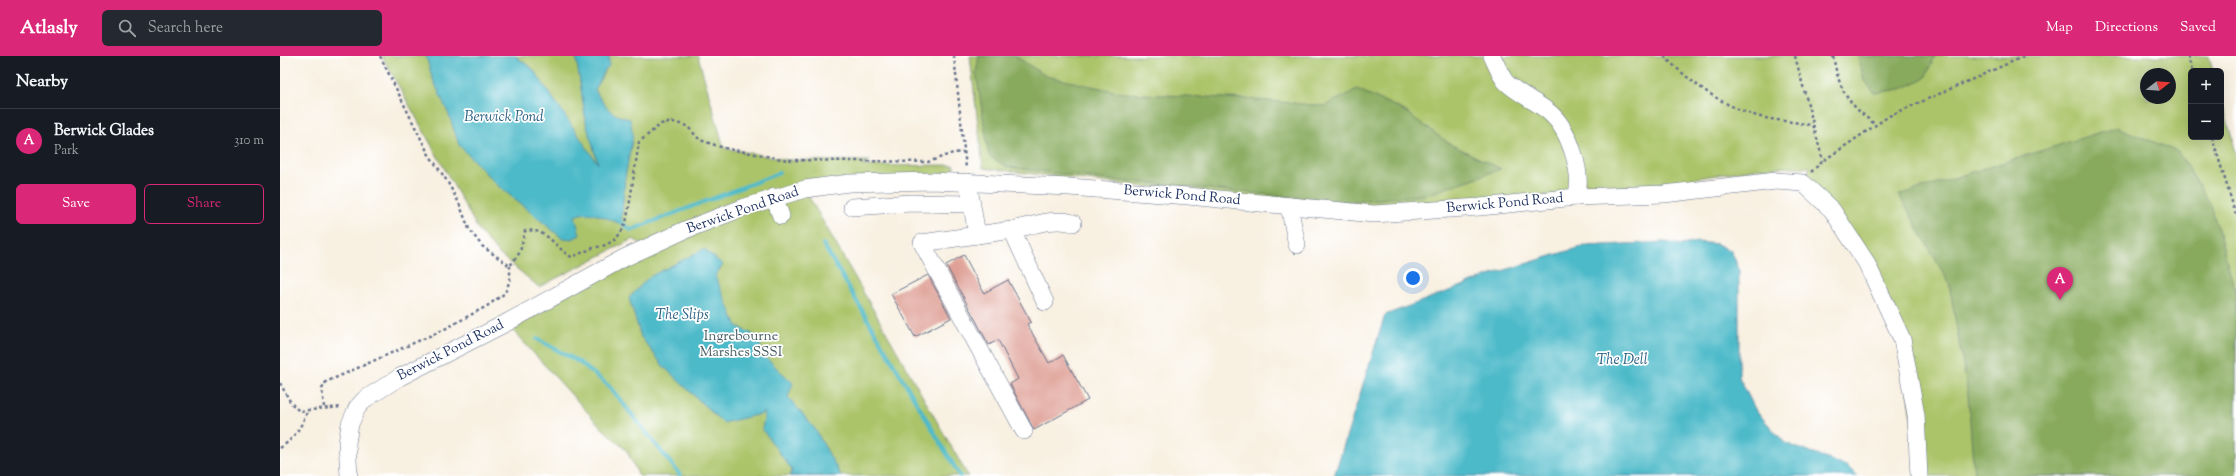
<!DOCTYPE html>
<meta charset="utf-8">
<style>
body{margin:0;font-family:"Sorts Mill Goudy",serif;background:#242831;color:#f1f3f6}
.controls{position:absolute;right:12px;top:12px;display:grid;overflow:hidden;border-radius:6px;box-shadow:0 4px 16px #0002}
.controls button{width:36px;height:36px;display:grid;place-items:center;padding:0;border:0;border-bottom:1px solid #363941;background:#171b24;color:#f1f3f6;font:20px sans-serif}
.compass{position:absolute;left:1860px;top:12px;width:36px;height:36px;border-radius:50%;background:#171b24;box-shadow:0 4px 16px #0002;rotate:73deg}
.you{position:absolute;left:1133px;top:222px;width:14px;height:14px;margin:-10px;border:3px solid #fff;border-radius:50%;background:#1a73e8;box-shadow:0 0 0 6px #1a73e833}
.badge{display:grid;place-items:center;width:26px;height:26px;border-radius:50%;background:#db2777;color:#fff;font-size:13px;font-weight:700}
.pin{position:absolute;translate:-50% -33px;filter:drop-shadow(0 1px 2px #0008)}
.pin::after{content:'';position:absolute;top:21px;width:14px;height:12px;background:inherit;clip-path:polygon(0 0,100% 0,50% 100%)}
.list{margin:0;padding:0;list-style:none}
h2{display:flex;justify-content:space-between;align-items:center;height:52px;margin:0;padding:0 16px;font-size:17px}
h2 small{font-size:13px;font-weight:400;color:#9ea1a6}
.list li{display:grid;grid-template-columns:26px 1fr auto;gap:12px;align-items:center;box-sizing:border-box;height:64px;padding:0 16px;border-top:1px solid #363941}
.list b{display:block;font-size:15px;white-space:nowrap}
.list p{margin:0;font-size:13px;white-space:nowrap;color:#9ea1a6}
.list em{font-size:13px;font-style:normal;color:#9ea1a6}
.actions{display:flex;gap:8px;padding:12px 16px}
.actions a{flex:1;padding:9px 0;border:1px solid #db2777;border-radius:6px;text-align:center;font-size:14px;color:#db2777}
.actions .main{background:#db2777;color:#fff}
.icon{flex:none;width:22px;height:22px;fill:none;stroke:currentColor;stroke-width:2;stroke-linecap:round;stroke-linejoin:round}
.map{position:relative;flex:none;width:1956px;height:420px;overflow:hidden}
header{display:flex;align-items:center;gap:24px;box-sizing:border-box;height:56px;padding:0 20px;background:#db2777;color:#fff}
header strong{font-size:19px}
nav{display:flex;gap:22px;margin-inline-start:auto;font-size:14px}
.search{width:280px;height:36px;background:#242831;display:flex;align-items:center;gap:10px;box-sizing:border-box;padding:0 14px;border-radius:6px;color:#9ea1a6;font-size:15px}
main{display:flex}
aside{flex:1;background:#171b24}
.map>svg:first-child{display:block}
</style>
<header>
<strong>Atlasly</strong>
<div class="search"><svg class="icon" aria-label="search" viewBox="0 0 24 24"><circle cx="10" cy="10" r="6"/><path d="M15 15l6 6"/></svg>Search here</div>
<nav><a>Map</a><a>Directions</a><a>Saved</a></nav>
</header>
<main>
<aside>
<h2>Nearby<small></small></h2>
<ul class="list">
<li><span class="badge">A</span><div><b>Berwick Glades</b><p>Park</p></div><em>310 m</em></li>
</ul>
<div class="actions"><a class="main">Save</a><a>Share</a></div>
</aside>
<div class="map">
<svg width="1956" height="420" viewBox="0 0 1956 420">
<rect width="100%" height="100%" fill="#fff"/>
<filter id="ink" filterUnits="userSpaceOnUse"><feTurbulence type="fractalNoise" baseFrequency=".025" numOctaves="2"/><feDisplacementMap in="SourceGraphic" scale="8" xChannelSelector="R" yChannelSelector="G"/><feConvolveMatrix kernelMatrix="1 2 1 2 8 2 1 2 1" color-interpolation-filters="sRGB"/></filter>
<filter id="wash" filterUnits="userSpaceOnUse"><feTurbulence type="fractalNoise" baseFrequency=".012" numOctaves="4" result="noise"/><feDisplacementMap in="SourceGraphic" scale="16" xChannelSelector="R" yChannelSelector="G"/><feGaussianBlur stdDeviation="0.9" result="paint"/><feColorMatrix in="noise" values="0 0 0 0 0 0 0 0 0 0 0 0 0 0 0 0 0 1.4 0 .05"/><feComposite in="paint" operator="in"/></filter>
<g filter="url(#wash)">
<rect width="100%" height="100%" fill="#f8f0e1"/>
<!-- green -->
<g fill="#abc469" stroke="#637a64" fill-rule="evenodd">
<polygon points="102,0 418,0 444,92 507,104 590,105 582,110 674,109 674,121 528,139 688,420 359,420 347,395 321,371 226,267 367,191 353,183 259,231 218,197 199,175"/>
<path d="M690 0H1929L1933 15H1911V81H1941V43L1956 96V420H1639L1622 283 1586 206 1523 127 1530 111 1480 112 1399 125 1287 138 1070 151 988 145 703 112ZM1866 18H1890V42H1866Z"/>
</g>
<!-- forest -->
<g fill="#88aa5d" stroke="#526c5e">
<polygon points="699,0 735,0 766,20 843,37 967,43 1045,50 1077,33 1123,54 1170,88 1221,113 1146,139 1065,146 821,123 727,111 709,100 696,16"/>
<polygon points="1578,0 1655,0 1645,22 1621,33 1595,37 1584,25"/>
<polygon points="1837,71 1898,96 1931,149 1956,238 1956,420 1694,420 1688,338 1669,227 1619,139"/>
</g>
<!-- water -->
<g fill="#4ebac9" stroke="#347494">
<path d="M146 0H235L253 13 318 108 306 67 296 0H329V10L325 14 315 34C325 51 330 59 350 63L353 79 345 122 341 168C326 162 310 153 295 160L300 179 292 183 282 182 216 128 179 89 169 59 152 21Z"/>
<polygon points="1385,186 1402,189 1417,186 1437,188 1451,195 1459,213 1459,321 1476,355 1505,387 1566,410 1578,420 1054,420 1105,259 1222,215 1304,190"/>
<polygon points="424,193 443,209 435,220 457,270 478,281 483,299 513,327 508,341 535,373 561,420 510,420 512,414 482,373 485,357 443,367 384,311 361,281 349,242 369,221"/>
</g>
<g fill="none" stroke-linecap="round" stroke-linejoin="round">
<!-- stream -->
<g stroke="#4ebac9" stroke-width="4">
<polyline points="338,164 351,174 499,117"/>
<polyline points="543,188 680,420"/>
<polyline points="257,283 299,306 329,330 401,420"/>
</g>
</g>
<g id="blocks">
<!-- building -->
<g fill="#dfa197">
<polygon points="684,199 704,237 728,224 751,266 747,268 769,307 783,299 808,344 754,374 730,328 738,323 718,284 709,289 666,209"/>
<polygon points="648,219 671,262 635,281 611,238"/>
</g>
</g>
</g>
<g filter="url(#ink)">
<use href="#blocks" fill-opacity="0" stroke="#68738c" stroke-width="1"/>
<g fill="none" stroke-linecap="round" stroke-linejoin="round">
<!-- minor casing -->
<g stroke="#68738c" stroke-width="18">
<g id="minor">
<path d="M1212 0C1216 8 1220 18 1225 25 1233 35 1259 47 1270 57 1289 73 1304 118 1296 141"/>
<polyline points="688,126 697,179 642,187 744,375"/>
<polyline points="494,141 501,160"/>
<polyline points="1009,150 1017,189"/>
<polyline points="572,151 631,147 691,148"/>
<path d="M732 174C751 170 773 161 793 167"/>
<polyline points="697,179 732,174 765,246"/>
<polyline points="69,420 67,387 70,368 77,352 85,343 120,321 226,267 344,202 405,174 465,151 525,133 569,127 652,125 789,131 908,140 1094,158 1200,151 1296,141 1384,138 1496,125 1523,127 1552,154 1586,206 1622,283 1636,359 1639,420"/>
</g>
</g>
<!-- path -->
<g stroke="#68738c" stroke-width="2.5" stroke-dasharray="3 3" stroke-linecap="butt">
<path d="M100 0 148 97 167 125 179 147 189 173 202 190 230 210 240 196 245 175C266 170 280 197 292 201L313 192 326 189 336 183 341 176 346 167 349 151 359 86 381 68 393 66 407 70 420 84 444 92 507 104 648 106 673 97 684 96"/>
<polyline points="674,0 686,112"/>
<path d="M1384 0C1412 28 1446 53 1485 62 1501 65 1518 66 1534 70"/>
<polyline points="1515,0 1543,105"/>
<path d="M1553 0C1560 36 1567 47 1596 69"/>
<polyline points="1908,0 1912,15"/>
<polyline points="1932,81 1956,159"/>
<polyline points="1531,116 1543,105 1609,60 1745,0"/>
<polyline points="0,327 11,347 19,355 61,351"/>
<polyline points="44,351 42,333 46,326 163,274 207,250 225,237 230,224 230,210"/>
<path d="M0 392C15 382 21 371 28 354"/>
</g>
<!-- minor -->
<use href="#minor" stroke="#fff" stroke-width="17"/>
</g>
</g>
<g text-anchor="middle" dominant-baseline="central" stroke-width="3.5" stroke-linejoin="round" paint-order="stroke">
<!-- street labels -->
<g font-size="14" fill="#1b2f5e" stroke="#fff">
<text transform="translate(902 140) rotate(5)">Berwick Pond Road</text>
<text transform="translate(1225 148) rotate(-5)">Berwick Pond Road</text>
<text transform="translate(463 155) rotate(-19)">Berwick Pond Road</text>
<text transform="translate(171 295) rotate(-27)">Berwick Pond Road</text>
</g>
<!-- park labels -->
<g font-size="14" fill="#465c61" stroke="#fff">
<text x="461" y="281">Ingrebourne<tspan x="461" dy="16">Marshes SSSI</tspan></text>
</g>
<!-- water labels -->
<g font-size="15" font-style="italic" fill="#2d6083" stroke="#fff">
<text x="224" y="61">Berwick Pond</text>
<text x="402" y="259">The Slips</text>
<text x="1342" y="304">The Dell</text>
</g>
</g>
</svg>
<div class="controls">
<button>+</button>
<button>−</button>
</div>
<svg class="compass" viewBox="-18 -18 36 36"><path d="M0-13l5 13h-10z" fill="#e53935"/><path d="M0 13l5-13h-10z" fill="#9ea1a6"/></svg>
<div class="you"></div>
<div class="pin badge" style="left:1780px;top:244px">A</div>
</div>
</main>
